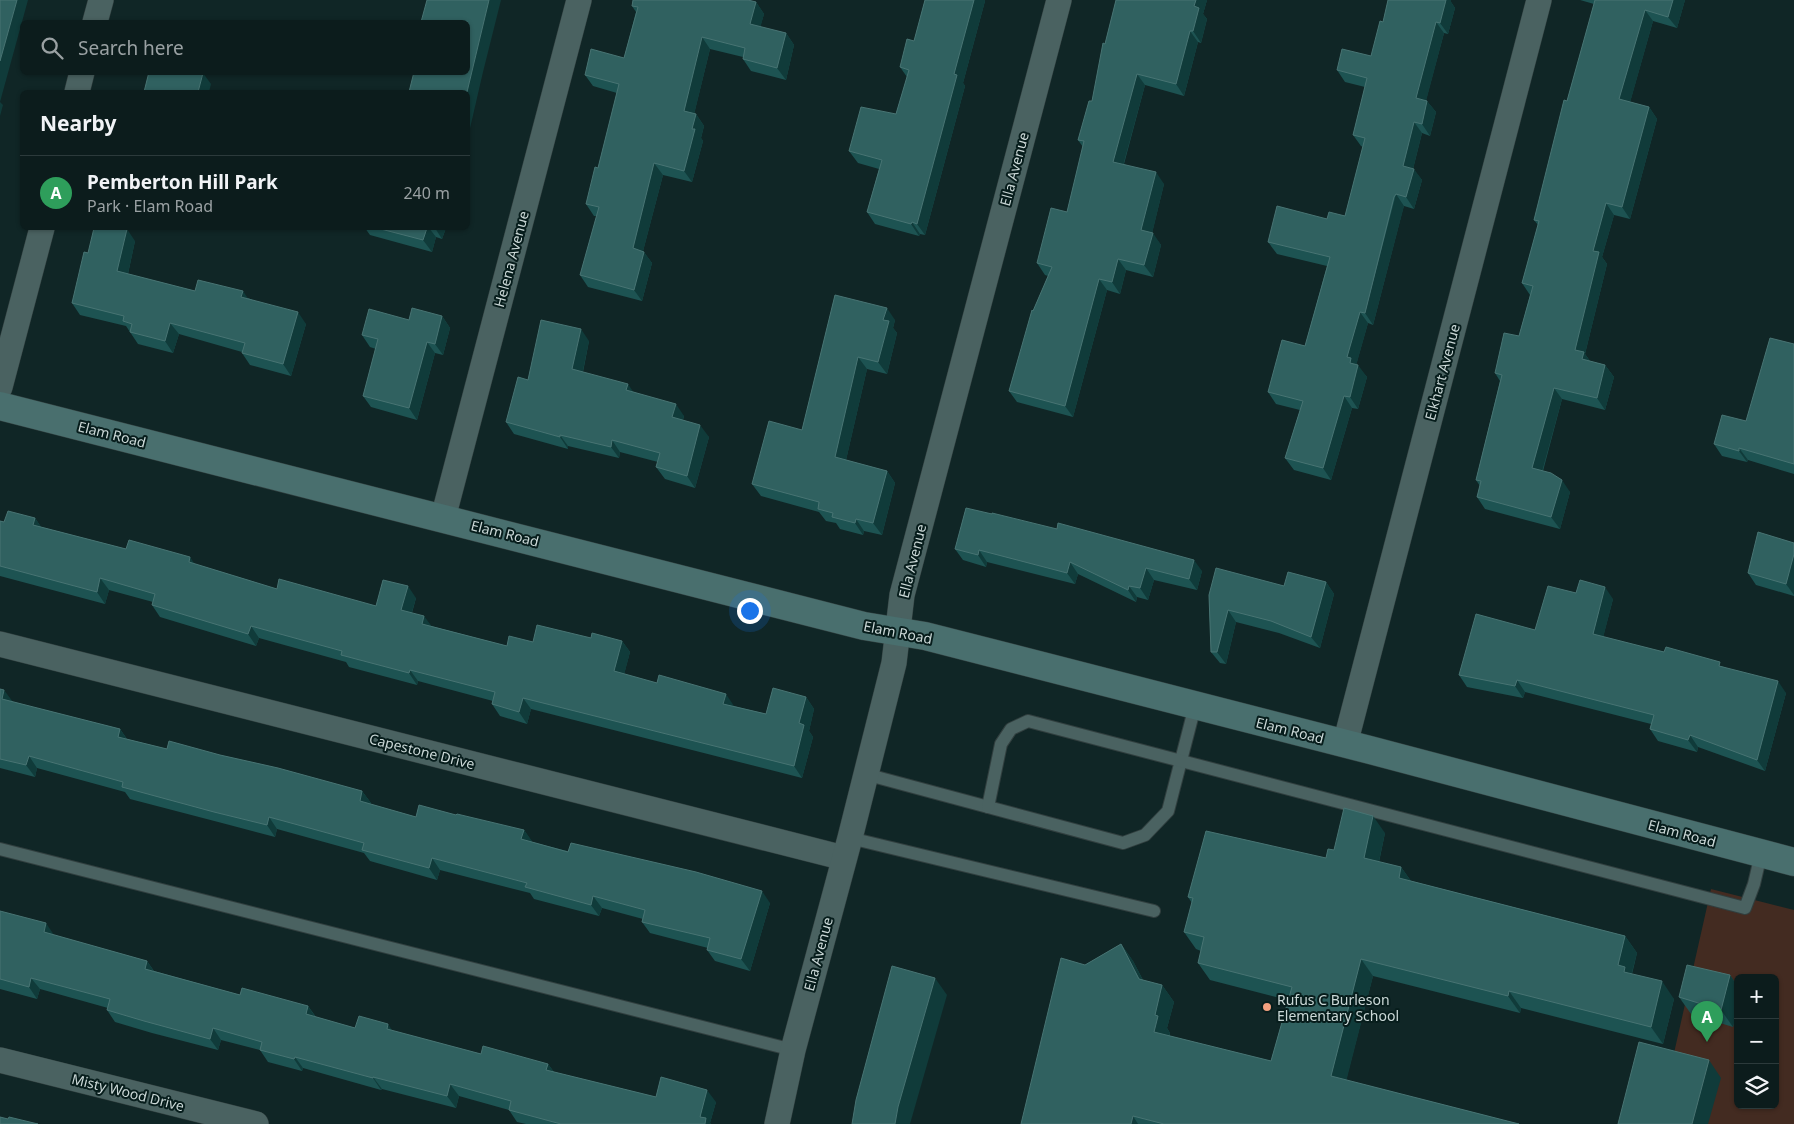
<!DOCTYPE html>
<meta charset="utf-8">
<style>
body{margin:0;font-family:"Noto Sans",sans-serif;background:#152525;color:#f1f3f6}
.controls{position:absolute;right:15px;bottom:15px;display:grid;overflow:hidden;border-radius:8px;box-shadow:0 1px 4px #0004}
.controls button{width:45px;height:45px;display:grid;place-items:center;padding:0;border:0;border-bottom:1px solid #2c3a3b;background:#0c1c1c;color:#f1f3f6;font:25px sans-serif}
.you{position:absolute;left:749px;top:610px;width:18px;height:18px;margin:-12px;border:4px solid #fff;border-radius:50%;background:#1a73e8;box-shadow:0 0 0 8px #1a73e833}
.badge{display:grid;place-items:center;width:32px;height:32px;border-radius:50%;background:#2563eb;color:#fff;font-size:16px;font-weight:700}
.pin{position:absolute;translate:-50% -41px;filter:drop-shadow(0 1px 2px #0008)}
.pin::after{content:'';position:absolute;top:26px;width:18px;height:15px;background:inherit;clip-path:polygon(0 0,100% 0,50% 100%)}
.list{margin:0;padding:0;list-style:none}
h2{display:flex;justify-content:space-between;align-items:center;height:65px;margin:0;padding:0 20px;font-size:21px}
h2 small{font-size:16px;font-weight:400;color:#9aa1a3}
.list li{display:grid;grid-template-columns:32px 1fr auto;gap:15px;align-items:center;box-sizing:border-box;height:75px;padding:0 20px;border-top:1px solid #2c3a3b}
.list b{display:block;font-size:19px;white-space:nowrap}
.list p{margin:0;font-size:16px;white-space:nowrap;color:#9aa1a3}
.list em{font-size:16px;font-style:normal;color:#9aa1a3}
.icon{flex:none;width:28px;height:28px;fill:none;stroke:currentColor;stroke-width:2;stroke-linecap:round;stroke-linejoin:round}
.map{position:relative;flex:none;width:1794px;height:1124px;overflow:hidden}
.search{position:absolute;background:#0c1c1c;box-shadow:0 1px 4px #0004;left:20px;top:20px;width:450px;height:55px;display:flex;align-items:center;gap:12px;box-sizing:border-box;padding:0 18px;border-radius:8px;color:#9aa1a3;font-size:19px}
.panel{position:absolute;background:#0c1c1c;box-shadow:0 1px 4px #0004;left:20px;top:90px;width:450px;height:140px;border-radius:8px}
.map>svg:first-child{display:block}
</style>
<div class="map">
<svg width="1794" height="1124" viewBox="0 0 1794 1124">
<rect width="100%" height="100%" fill="#102626"/>
<!-- green -->
<path fill="#432b21" fill-rule="evenodd" d="M1711 889 1794 910V1124H1658ZM1738 978H1775V1105H1738Z"/>
<g fill="none" stroke-linecap="round" stroke-linejoin="round">
<!-- lane casing -->
<g stroke="#313f3f" stroke-width="14">
<g id="lane">
<polyline points="865,774 1123,843 1145,835 1168,811 1195,706"/>
<polyline points="988,807 1001,744 1011,729 1028,721 1745,908 1754,884 1761,854"/>
<polyline points="850,838 1154,911"/>
<polyline points="0,849 793,1050"/>
</g>
</g>
<!-- street casing -->
<g stroke="#313f3f" stroke-width="26">
<g id="street">
<polyline points="95,22 101,0"/>
<polyline points="77,92 82,72"/>
<polyline points="0,387 42,228"/>
<polyline points="443,518 579,0"/>
<polyline points="0,644 844,858"/>
<polyline points="1345,744 1539,0"/>
<polyline points="0,1060 256,1124"/>
<polyline points="777,1124 793,1050 850,838 894,663 902,595 1059,0"/>
</g>
</g>
<!-- secondary casing -->
<g stroke="#313f3f" stroke-width="29">
<polyline id="secondary" points="0,406 864,626 925,636 1370,750 1794,862"/>
</g>
<!-- lane -->
<use href="#lane" stroke="#4a6261" stroke-width="12"/>
<!-- street -->
<use href="#street" stroke="#4a6261" stroke-width="25"/>
<!-- secondary -->
<use href="#secondary" stroke="#496f6e" stroke-width="28"/>
</g>
<!-- wall -->
<g fill="#1d5352">
<polygon points="925,0 984,0 985,1 963,83 965,86 925,235 920,234 919,236 875,224 867,212 879,169 858,163 849,151 896,114 907,77 900,67 914,41"/>
<polygon points="1116,0 1207,0 1203,14 1207,19 1201,43 1198,42 1184,96 1145,85 1124,164 1164,184 1152,233 1161,245 1153,277 1126,270 1120,294 1107,290 1073,417 1017,402 1009,391 1033,311 1048,276 1045,275 1037,263 1067,212 1083,147 1078,140 1092,101 1105,44"/>
<polygon points="1388,0 1451,0 1451,2 1455,8 1448,34 1444,33 1426,100 1436,112 1430,136 1422,133 1413,169 1422,180 1414,209 1404,206 1403,209 1373,325 1368,323 1356,365 1367,377 1358,409 1352,408 1331,480 1294,470 1285,458 1300,410 1276,404 1268,392 1305,346 1327,266 1277,254 1268,242 1327,219 1345,216 1363,147 1361,146 1353,135 1365,87 1345,82 1337,70 1371,56 1383,22"/>
<polygon points="1580,0 1685,0 1677,28 1653,21 1630,102 1649,107 1657,119 1630,219 1614,215 1602,257 1607,264 1585,354 1590,361 1605,365 1614,377 1605,410 1562,399 1543,471 1570,492 1560,529 1485,509 1477,497 1480,486 1476,480 1500,381 1495,373 1519,336 1530,295 1522,283 1538,225 1534,220 1594,4"/>
<polygon points="756,2 764,14 760,27 786,33 794,45 786,80 751,71 743,59 743,57 710,49 694,114 696,114 704,126 701,138 703,141 692,182 663,175 643,251 652,263 642,301 588,287 580,275 597,216 594,216 586,204 598,168 617,93 593,86 585,75 624,58 636,12 632,6"/>
<polygon points="365,228 446,228 442,239 436,237 432,252 370,235"/>
<polygon points="135,241 128,274 195,291 248,298 306,324 291,376 250,365 242,353 242,352 179,334 173,353 138,344 126,326 80,315 72,303 88,253"/>
<polygon points="835,295 895,320 893,328 897,333 887,374 867,369 846,460 887,471 895,483 882,535 864,531 863,535 840,529 836,523 826,521 819,512 761,496 752,484 802,430"/>
<polygon points="442,316 450,328 443,355 435,353 417,420 371,407 363,396 376,349 370,347 362,335 409,320"/>
<polygon points="589,341 583,372 634,392 684,416 683,420 709,437 695,488 665,479 656,467 658,462 620,452 619,458 568,446 568,449 514,434 506,422 528,380"/>
<polygon points="1794,344 1794,474 1748,460 1747,462 1722,456 1714,444 1746,421"/>
<polygon points="966,508 1202,571 1197,590 1154,580 1148,600 1137,597 1136,602 1078,574 1075,584 987,562 986,567 963,560 955,549"/>
<polygon points="35,518 41,527 126,549 195,564 277,589 376,606 416,598 412,613 431,626 507,646 533,642 591,638 622,641 630,652 624,674 734,706 766,714 806,697 814,709 809,731 813,737 802,778 531,709 527,724 500,716 492,704 493,701 418,681 417,685 349,667 346,662 259,638 256,646 160,617 152,605 153,602 109,590 105,604 0,576 0,521 4,522"/>
<polygon points="1794,543 1794,596 1756,585 1748,573"/>
<polygon points="1326,582 1334,594 1320,648 1279,633 1236,622 1226,664 1220,663 1211,652 1209,595 1284,586"/>
<polygon points="1576,593 1613,599 1603,637 1724,667 1786,693 1765,771 1698,747 1697,752 1658,741 1650,729 1651,724 1525,692 1523,698 1467,687 1459,675 1535,630"/>
<polygon points="0,689 13,702 120,729 127,739 167,749 220,755 362,791 371,803 370,804 416,817 456,815 524,830 532,842 770,903 750,971 715,961 707,950 708,948 650,933 642,922 643,919 602,908 599,916 534,899 530,893 440,870 437,880 370,861 364,853 277,829 275,837 222,823 130,799 125,792 37,768 35,777 0,768"/>
<polygon points="1385,833 1379,862 1401,867 1411,881 1625,936 1637,953 1632,974 1674,999 1663,1044 1521,1008 1520,1013 1373,976 1346,1080 1519,1124 1021,1124 1085,965 1121,944 1133,961 1143,980 1162,985 1174,1002 1167,1028 1170,1033 1170,1036 1271,1061 1288,1000 1210,980 1198,963 1201,951 1196,949 1184,932 1192,903 1188,897 1326,858 1334,850"/>
<polygon points="0,911 54,935 147,961 154,971 240,995 308,1006 316,1017 355,1028 393,1031 481,1054 548,1064 554,1072 656,1097 716,1102 710,1123 711,1124 526,1124 517,1122 509,1110 459,1096 456,1108 382,1089 381,1090 303,1068 302,1071 268,1062 260,1050 221,1040 218,1050 152,1033 115,1022 107,1010 108,1008 40,989 37,999 0,989"/>
<polygon points="1730,975 1738,987 1738,1009 1733,1027 1691,1014 1679,997"/>
</g>
<!-- shaded-wall -->
<g fill="#103b3a">
<polygon points="17,0 28,0 0,102 3,105 0,116 0,61"/>
<polygon points="489,0 501,0 483,72 468,137 468,92 467,92"/>
<polygon points="974,0 984,0 985,1 963,83 965,86 925,235 917,224 954,74"/>
<polygon points="1196,0 1207,0 1203,14 1207,19 1201,43 1193,31 1194,6"/>
<polygon points="1445,0 1451,0 1451,2 1455,8 1448,34 1440,23"/>
<polygon points="1673,0 1685,0 1677,28 1668,17"/>
<polygon points="756,2 764,14 758,36 750,24"/>
<polygon points="1645,10 1653,21 1628,110 1619,99"/>
<polygon points="1436,22 1444,33 1424,109 1416,98"/>
<polygon points="1190,31 1198,42 1184,96 1176,84"/>
<polygon points="786,33 794,45 786,80 777,68"/>
<polygon points="702,37 710,49 692,123 684,111"/>
<polygon points="203,73 211,84 209,92 198,92"/>
<polygon points="1137,74 1145,85 1121,173 1113,162"/>
<polygon points="1427,101 1436,112 1430,136 1422,124"/>
<polygon points="1649,107 1657,119 1630,219 1622,207"/>
<polygon points="696,114 704,126 701,138 703,141 692,182 684,171 692,129"/>
<polygon points="1414,122 1422,133 1411,177 1403,166"/>
<polygon points="654,163 663,175 641,259 633,248"/>
<polygon points="1414,169 1422,180 1414,209 1406,197"/>
<polygon points="1156,172 1164,184 1150,242 1141,230"/>
<polygon points="1396,194 1404,206 1373,325 1365,313"/>
<polygon points="1606,203 1614,215 1602,257 1607,264 1585,354 1592,364 1590,371 1575,350 1593,251"/>
<polygon points="912,222 920,234 919,236 911,224"/>
<polygon points="427,228 429,228 436,237 432,252 423,240"/>
<polygon points="435,228 446,228 442,239"/>
<polygon points="127,229 135,241 126,283 117,271"/>
<polygon points="1153,233 1161,245 1153,277 1144,265"/>
<polygon points="644,252 652,263 642,301 634,290"/>
<polygon points="1118,259 1126,270 1120,294 1112,282"/>
<polygon points="1099,279 1107,290 1073,417 1065,406"/>
<polygon points="243,291 251,303 241,297"/>
<polygon points="887,308 895,320 893,328 897,333 887,374 878,362 883,320"/>
<polygon points="298,312 306,324 291,376 283,364"/>
<polygon points="1360,312 1368,323 1356,366 1358,365 1367,377 1358,409 1350,397 1347,357"/>
<polygon points="442,316 450,328 443,355 435,344"/>
<polygon points="170,323 179,334 173,353 165,341"/>
<polygon points="581,329 589,341 581,380 572,369"/>
<polygon points="427,342 435,353 417,420 409,408"/>
<polygon points="858,357 867,369 844,469 835,457"/>
<polygon points="1605,365 1614,377 1605,410 1597,398"/>
<polygon points="628,384 636,396 626,390"/>
<polygon points="1554,388 1562,399 1540,479 1532,468"/>
<polygon points="1344,396 1352,408 1331,480 1323,468"/>
<polygon points="676,404 684,416 680,429 672,417"/>
<polygon points="700,425 709,437 695,488 687,476"/>
<polygon points="560,435 568,446 568,449 560,437"/>
<polygon points="612,440 620,452 619,458 611,447"/>
<polygon points="1739,448 1748,460 1747,462 1739,451"/>
<polygon points="887,471 895,483 882,535 873,523"/>
<polygon points="1562,480 1570,492 1560,529 1551,517"/>
<polygon points="35,518 43,530 33,525"/>
<polygon points="856,519 864,531 863,535 855,523"/>
<polygon points="979,550 987,562 986,567 978,555"/>
<polygon points="1794,554 1794,595 1786,584"/>
<polygon points="190,557 198,569 189,562"/>
<polygon points="1194,560 1202,571 1197,590 1189,579"/>
<polygon points="1070,562 1078,574 1075,584 1067,573"/>
<polygon points="1146,568 1154,580 1148,600 1140,588"/>
<polygon points="100,578 109,590 105,604 97,592"/>
<polygon points="1326,582 1334,594 1320,648 1311,637"/>
<polygon points="408,586 416,598 409,622 401,610"/>
<polygon points="1129,586 1137,597 1136,602 1128,590"/>
<polygon points="1605,587 1613,599 1601,646 1593,634"/>
<polygon points="1228,610 1236,622 1226,664 1217,652"/>
<polygon points="424,616 433,628 422,624"/>
<polygon points="251,626 259,638 256,646 248,634"/>
<polygon points="622,641 630,652 622,683 614,671"/>
<polygon points="410,670 418,681 417,685 409,673"/>
<polygon points="1517,680 1525,692 1523,698 1515,686"/>
<polygon points="1778,681 1786,693 1765,771 1757,760"/>
<polygon points="4,690 13,702 2,699"/>
<polygon points="726,694 734,706 723,704"/>
<polygon points="806,697 814,709 809,731 813,737 802,778 794,766 799,723"/>
<polygon points="523,698 531,709 527,724 519,712"/>
<polygon points="120,729 128,741 118,737"/>
<polygon points="1690,735 1698,747 1697,752 1688,740"/>
<polygon points="29,756 37,768 35,777 26,765"/>
<polygon points="362,791 371,803 368,813 360,801"/>
<polygon points="1373,816 1385,833 1376,875 1364,858"/>
<polygon points="269,817 277,829 275,837 267,825"/>
<polygon points="524,830 532,841 530,851 521,839"/>
<polygon points="432,858 440,870 437,880 429,868"/>
<polygon points="1401,867 1413,884 1399,878"/>
<polygon points="762,891 770,903 750,971 741,959"/>
<polygon points="593,896 602,908 599,916 591,905"/>
<polygon points="46,923 54,935 52,944 44,932"/>
<polygon points="1625,936 1637,953 1631,976 1636,989 1618,965"/>
<polygon points="1121,944 1133,961 1151,996 1139,979"/>
<polygon points="1361,959 1373,976 1343,1094 1331,1076"/>
<polygon points="147,961 155,973 145,969"/>
<polygon points="1730,975 1738,987 1738,1009 1733,1027 1721,1010"/>
<polygon points="31,978 40,989 37,999 29,987"/>
<polygon points="935,978 947,995 910,1124 895,1124 898,1107"/>
<polygon points="1662,981 1674,999 1663,1044 1651,1027"/>
<polygon points="1162,985 1174,1002 1167,1028 1170,1033 1166,1049 1154,1032 1155,1015"/>
<polygon points="1509,991 1521,1008 1520,1013 1508,996"/>
<polygon points="308,1006 316,1018 306,1014"/>
<polygon points="388,1024 396,1036 387,1029"/>
<polygon points="213,1028 221,1040 218,1050 210,1039"/>
<polygon points="295,1057 303,1068 302,1071 294,1059"/>
<polygon points="1709,1060 1721,1078 1708,1124 1692,1124"/>
<polygon points="548,1064 556,1075 546,1070"/>
<polygon points="373,1077 382,1089 381,1090 373,1078"/>
<polygon points="450,1084 459,1096 456,1108 447,1096"/>
<polygon points="707,1090 716,1102 710,1123 711,1124 705,1124 700,1117"/>
<polygon points="1133,1116 1138,1124 1131,1124"/>
</g>
<!-- building -->
<g fill="#306160" stroke="#487473">
<polygon points="0,0 17,0 0,61"/>
<polygon points="427,0 489,0 467,92 409,92 414,72 468,72 468,22 421,22"/>
<polygon points="633,0 748,0 756,2 750,24 786,33 777,68 743,59 745,48 702,37 684,111 696,114 692,129 695,129 684,171 654,163 633,248 644,252 634,290 580,275 599,207 586,204 595,167 598,168 619,84 585,75 591,49 624,58 638,7 632,6"/>
<polygon points="925,0 974,0 954,74 957,75 917,224 912,222 911,224 867,212 882,160 849,151 861,107 896,114 909,70 900,67 907,39 914,41"/>
<polygon points="1116,0 1196,0 1194,6 1199,8 1193,31 1190,31 1176,84 1137,74 1113,162 1156,172 1141,230 1153,233 1144,265 1118,259 1112,282 1099,279 1065,406 1009,391 1032,310 1033,311 1052,267 1037,263 1051,208 1067,212 1084,141 1078,140 1089,101 1092,101 1103,43 1105,44"/>
<polygon points="1388,0 1446,0 1440,23 1436,22 1416,98 1427,101 1422,124 1414,122 1403,166 1414,169 1406,197 1396,194 1394,197 1365,313 1360,312 1347,357 1351,358 1350,363 1358,365 1350,397 1344,396 1323,468 1285,458 1303,401 1268,392 1282,340 1305,346 1330,257 1268,242 1277,206 1327,219 1329,212 1345,216 1365,138 1353,135 1367,78 1337,70 1342,49 1371,56 1380,21 1383,22"/>
<polygon points="1595,0 1673,0 1668,17 1645,10 1619,99 1649,107 1622,207 1606,203 1593,251 1599,252 1575,350 1584,352 1582,359 1605,365 1597,398 1554,388 1532,468 1551,473 1562,480 1551,517 1477,497 1481,481 1476,480 1502,375 1495,373 1504,333 1519,336 1533,286 1522,283 1539,221 1534,220 1564,100 1567,101"/>
<polygon points="149,72 202,72 203,73 198,92 144,92"/>
<polygon points="94,228 119,228 127,229 117,271 195,291 198,280 243,291 241,297 298,312 283,364 242,353 245,343 170,323 165,341 130,332 132,324 123,321 124,316 72,303 84,252 88,253"/>
<polygon points="377,228 427,228 423,240"/>
<polygon points="835,295 887,308 883,320 889,321 878,362 858,357 835,457 887,471 873,523 856,519 855,523 832,517 833,513 818,509 819,502 752,484 769,421 802,430"/>
<polygon points="412,308 442,316 435,344 427,342 409,408 363,396 378,339 362,335 369,309 409,320"/>
<polygon points="541,320 581,329 572,369 628,384 626,390 676,404 672,417 700,425 687,476 656,467 660,453 612,440 611,447 560,435 560,437 506,422 518,377 528,380"/>
<polygon points="1770,338 1794,344 1794,464 1739,448 1739,451 1714,444 1722,415 1746,421"/>
<polygon points="966,508 992,514 992,513 1057,529 1058,523 1194,560 1189,579 1146,568 1140,588 1129,586 1128,590 1070,562 1067,573 979,550 978,555 955,549"/>
<polygon points="8,511 35,518 33,525 126,549 129,540 190,557 189,562 277,589 279,579 376,606 383,580 408,586 401,610 424,616 422,624 507,646 509,636 533,642 537,625 591,638 592,633 622,641 614,671 657,683 659,675 726,694 723,704 766,714 773,688 806,697 799,723 804,725 794,766 523,698 519,712 492,704 495,692 410,670 409,673 341,655 342,651 251,626 248,634 152,605 155,594 100,578 97,592 0,566 0,521 4,522"/>
<polygon points="1758,532 1794,543 1794,554 1786,584 1748,573"/>
<polygon points="1216,568 1284,586 1288,572 1326,582 1311,637 1271,621 1228,610 1217,652 1211,652 1209,595"/>
<polygon points="1580,580 1605,587 1593,634 1664,652 1666,647 1720,662 1719,666 1778,681 1757,760 1690,735 1688,740 1650,729 1654,715 1517,680 1515,686 1459,675 1476,614 1535,630 1548,586 1576,593"/>
<polygon points="0,689 4,690 2,699 120,729 118,737 167,749 169,741 220,755 278,768 362,791 360,801 416,817 419,805 456,815 457,814 524,830 521,839 568,852 571,843 696,872 762,891 741,959 707,950 710,938 642,922 645,910 593,896 591,905 525,887 527,883 432,858 429,868 362,850 364,843 269,817 267,825 214,812 122,787 123,782 29,756 26,765 0,759"/>
<polygon points="1344,808 1373,816 1364,858 1401,867 1399,878 1625,936 1618,965 1625,967 1624,972 1662,981 1651,1027 1509,991 1508,996 1361,959 1331,1076 1519,1124 1164,1124 1133,1116 1131,1124 1021,1124 1061,958 1085,965 1121,944 1139,979 1162,985 1155,1015 1158,1016 1154,1032 1271,1061 1292,987 1198,963 1204,937 1184,932 1193,898 1188,897 1206,831 1326,858 1328,849 1334,850"/>
<polygon points="0,911 46,923 44,932 147,961 145,969 240,995 242,988 308,1006 306,1014 355,1028 359,1016 388,1024 387,1029 481,1054 483,1046 548,1064 546,1070 656,1097 661,1077 707,1090 700,1117 706,1118 705,1124 561,1124 509,1110 511,1101 450,1084 447,1096 373,1077 373,1078 295,1057 294,1059 260,1050 262,1042 213,1028 210,1039 144,1021 107,1010 110,999 31,978 29,987 0,979"/>
<polygon points="1687,965 1730,975 1721,1010 1679,997"/>
<polygon points="892,966 935,978 898,1107 895,1124 852,1124 856,1100"/>
<polygon points="1639,1042 1709,1060 1692,1124 1618,1124"/>
<polygon points="0,1117 8,1119 9,1117 38,1124 0,1124"/>
</g>
<!-- markers -->
<circle fill="#f2a07f" stroke="#071d1c" stroke-width="2" cx="1267" cy="1007" r="5"/>
<g text-anchor="middle" dominant-baseline="central" stroke-width="4" stroke-linejoin="round" paint-order="stroke">
<!-- street labels -->
<g font-size="14" fill="#cbd8d7" stroke="#071d1c">
<text transform="translate(1014 169) rotate(-75)">Ella Avenue</text>
<text transform="translate(511 259) rotate(-75)">Helena Avenue</text>
<text transform="translate(1442 372) rotate(-75)">Elkhart Avenue</text>
<text transform="translate(112 434) rotate(14)">Elam Road</text>
<text transform="translate(505 533) rotate(14)">Elam Road</text>
<text transform="translate(912 561) rotate(-76)">Ella Avenue</text>
<text transform="translate(898 632) rotate(11)">Elam Road</text>
<text transform="translate(1290 730) rotate(14)">Elam Road</text>
<text transform="translate(422 751) rotate(14)">Capestone Drive</text>
<text transform="translate(1682 833) rotate(15)">Elam Road</text>
<text transform="translate(818 954) rotate(-75)">Ella Avenue</text>
<text transform="translate(128 1092) rotate(14)">Misty Wood Drive</text>
</g>
<!-- poi labels -->
<g font-size="14" fill="#cbd8d7" stroke="#071d1c" text-anchor="start">
<text x="1277" y="999">Rufus C Burleson<tspan x="1277" dy="16">Elementary School</tspan></text>
</g>
</g>
</svg>
<div class="controls">
<button>+</button>
<button>−</button>
<button><svg class="icon" aria-label="layers" viewBox="0 0 24 24"><path d="M12 4l9 5-9 5-9-5zM3 14l9 5 9-5"/></svg></button>
</div>
<div class="you"></div>
<div class="pin badge" style="left:1707px;top:1042px;background:#2e9e5b">A</div>
<div class="search"><svg class="icon" aria-label="search" viewBox="0 0 24 24"><circle cx="10" cy="10" r="6"/><path d="M15 15l6 6"/></svg>Search here</div>
<section class="panel">
<h2>Nearby<small></small></h2>
<ul class="list">
<li><span class="badge" style="background:#2e9e5b">A</span><div><b>Pemberton Hill Park</b><p>Park · Elam Road</p></div><em>240 m</em></li>
</ul>
</section>
</div>
